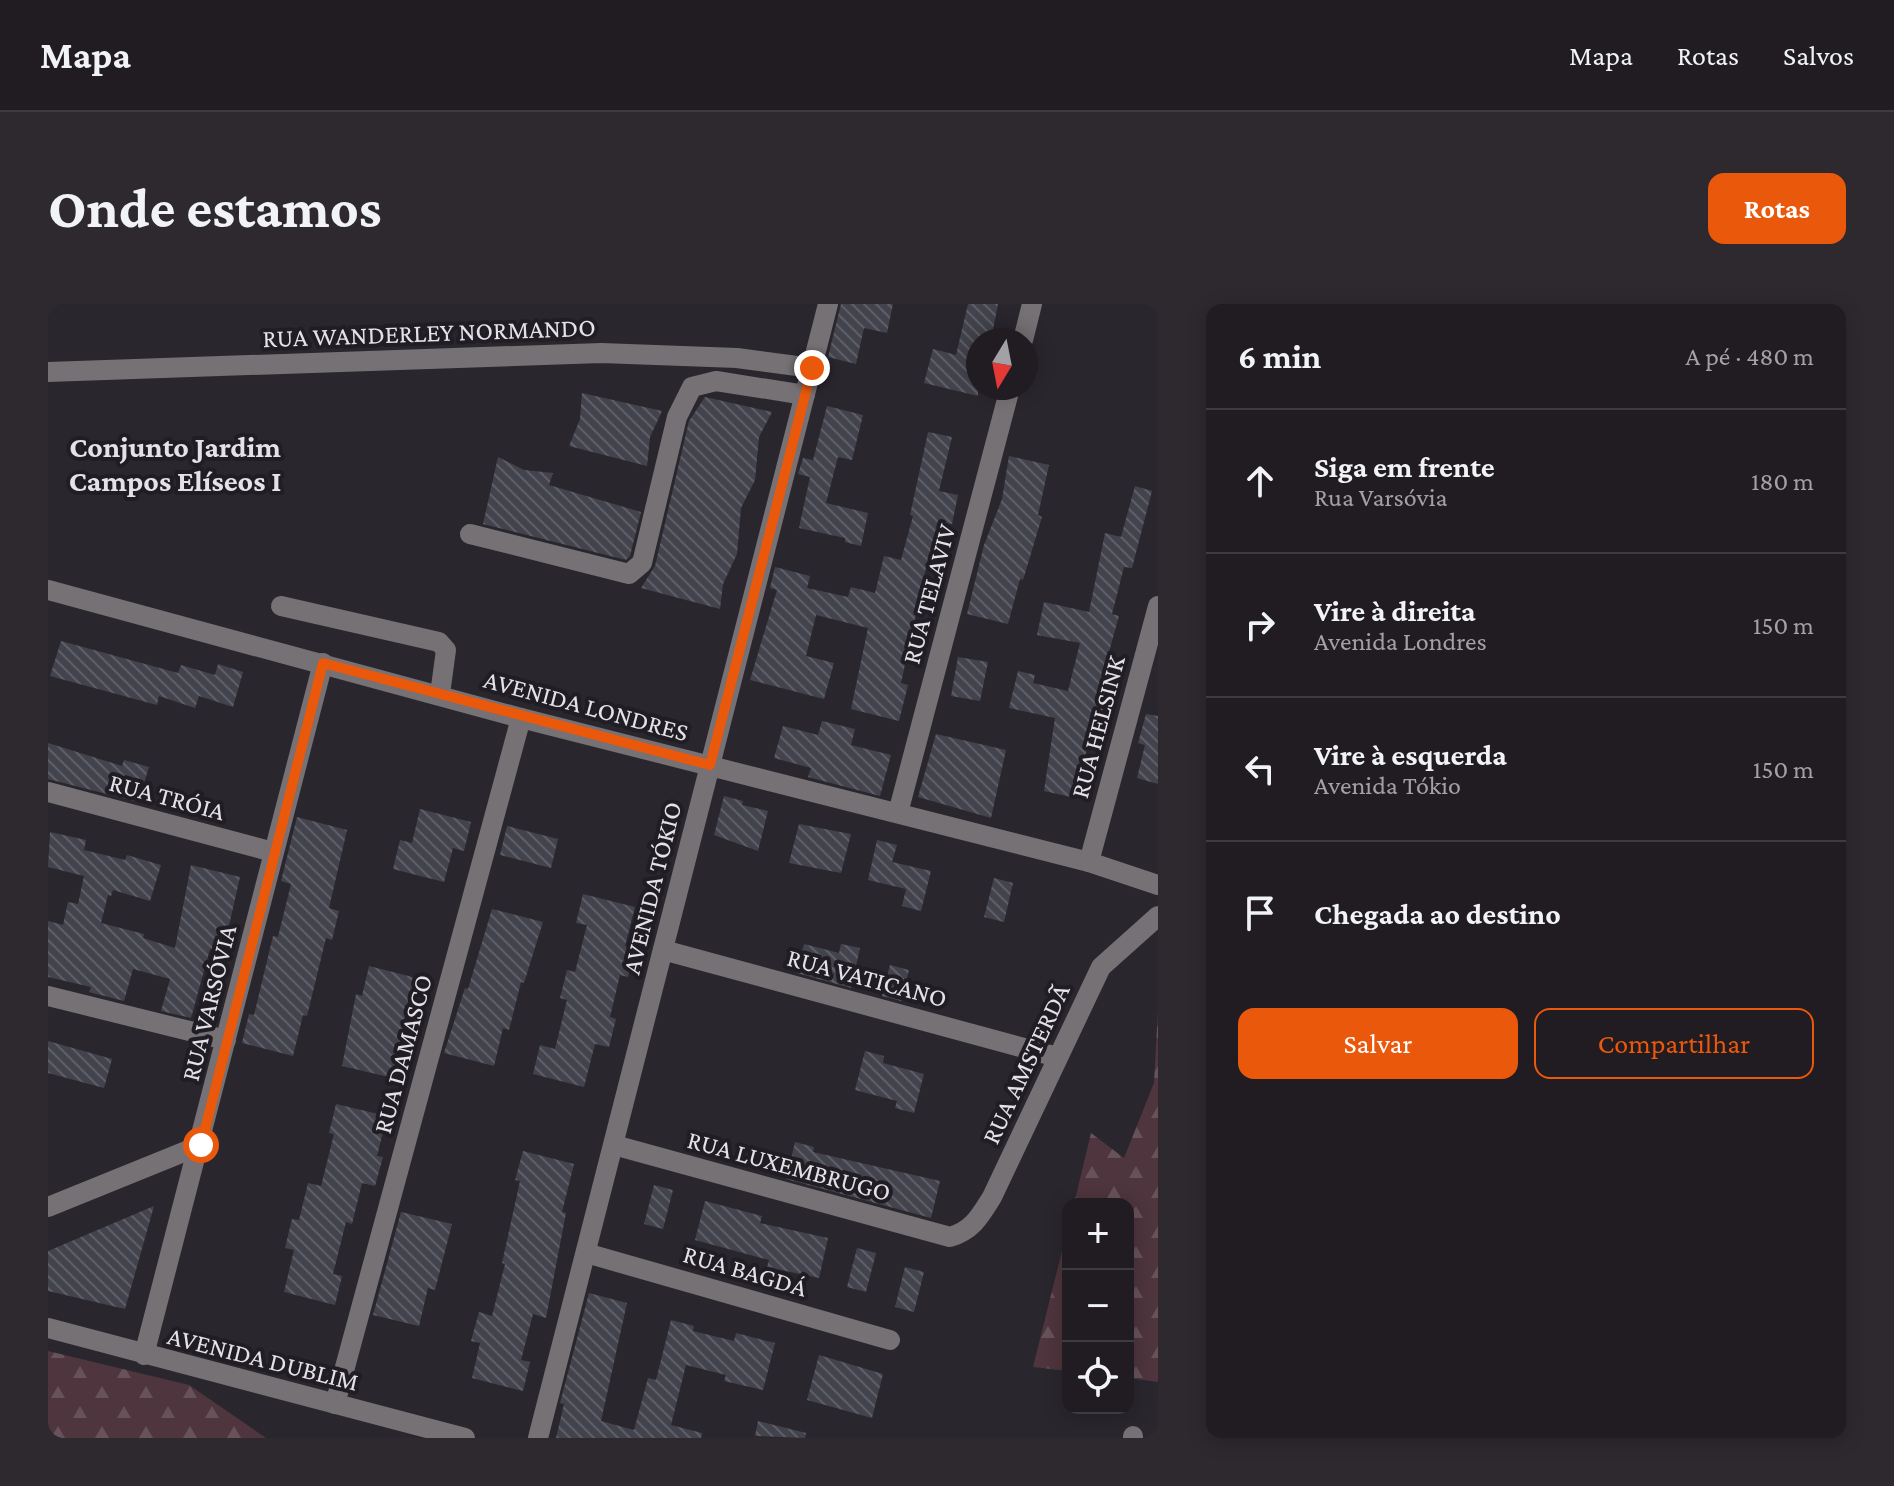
<!DOCTYPE html>
<html lang="pt">
<meta charset="utf-8">
<style>
body{margin:0;font-family:"Crimson Pro",serif;background:#2d292f;color:#f1f3f6}
.controls{position:absolute;right:24px;bottom:24px;display:grid;overflow:hidden;border-radius:16px;box-shadow:0 4px 20px #0003}
.controls button{width:72px;height:72px;display:grid;place-items:center;padding:0;border:0;border-bottom:2px solid #3d3a40;background:#201c22;color:#f1f3f6;font:40px sans-serif}
.compass{position:absolute;left:918px;top:24px;width:72px;height:72px;border-radius:50%;background:#201c22;box-shadow:0 4px 20px #0003;rotate:190deg}
.stop{position:absolute;width:24px;height:24px;margin:-18px;border:6px solid #ea580c;border-radius:50%;background:#fff}
.stop.end{background:#ea580c;border-color:#fff;box-shadow:0 2px 8px #0008}
.list{margin:0;padding:0;list-style:none}
h2{display:flex;justify-content:space-between;align-items:center;height:104px;margin:0;padding:0 32px;font-size:34px}
h2 small{font-size:26px;font-weight:400;color:#a2a1a5}
.list li{display:grid;grid-template-columns:52px 1fr auto;gap:24px;align-items:center;box-sizing:border-box;height:144px;padding:0 32px;border-top:2px solid #3d3a40}
.list b{display:block;font-size:30px;white-space:nowrap}
.list p{margin:0;font-size:26px;white-space:nowrap;color:#a2a1a5}
.list em{font-size:26px;font-style:normal;color:#a2a1a5}
.actions{display:flex;gap:16px;padding:24px 32px}
.actions a{flex:1;padding:18px 0;border:2px solid #ea580c;border-radius:16px;text-align:center;font-size:28px;color:#ea580c}
.actions .main{background:#ea580c;color:#fff}
.icon{flex:none;width:44px;height:44px;fill:none;stroke:currentColor;stroke-width:2;stroke-linecap:round;stroke-linejoin:round}
.map{position:relative;flex:none;width:1110px;height:1134px;overflow:hidden;border-radius:16px}
header{display:flex;align-items:center;gap:48px;box-sizing:border-box;height:112px;padding:0 40px;background:#201c22;border-bottom:2px solid #3d3a40}
header strong{font-size:38px}
nav{display:flex;gap:44px;margin-inline-start:auto;font-size:28px}
.intro{display:flex;align-items:center;justify-content:space-between;box-sizing:border-box;height:192px;padding:0 48px}
h1{margin:0;font-size:56px}
.button{padding:20px 36px;border-radius:16px;background:#ea580c;color:#fff;font-size:28px;font-weight:700}
main{display:flex;gap:48px;padding:0 48px}
aside{flex:1;background:#201c22;border-radius:16px;box-shadow:0 4px 20px #0003}
.map>svg:first-child{display:block}
</style>
<header>
<strong>Mapa</strong>
<nav><a>Mapa</a><a>Rotas</a><a>Salvos</a></nav>
</header>
<div class="intro"><h1>Onde estamos</h1><a class="button">Rotas</a></div>
<main>
<div class="map">
<svg width="1110" height="1134" viewBox="0 0 1110 1134">
<defs>
<pattern id="forest-firs" width="22" height="20" patternUnits="userSpaceOnUse" patternTransform="scale(2)"><rect width="22" height="20" fill="#4f353d"/><path d="M5 1l3.5 6h-7zM16 11l3.5 6h-7z" fill="#685259"/></pattern>
<pattern id="building-back-hatch" width="6" height="6" patternUnits="userSpaceOnUse" patternTransform="scale(2)"><rect width="6" height="6" fill="#43434d"/><path d="M-1 5l2 2M0 0l6 6M5-1l2 2" fill="none" stroke="#5e5e67"/></pattern>
</defs>
<rect width="100%" height="100%" fill="#2a262e"/>
<!-- forest -->
<g fill="url(#forest-firs)">
<polygon points="1110,706 1110,1078 1080,1074 1080,900 1026,900 1043,829 1076,854 1106,779"/>
<polygon points="1020,923 1020,1067 985,1063"/>
<polygon points="0,1047 141,1081 218,1134 0,1134"/>
</g>
<!-- building -->
<g fill="url(#building-back-hatch)">
<polygon points="793,0 845,0 839,29 816,24 808,60 780,53"/>
<polygon points="920,0 950,0 943,36 930,36 930,92 876,79 885,45 908,51"/>
<polygon points="534,89 614,107 602,133 599,162 521,142 532,115"/>
<polygon points="657,93 724,108 711,133 707,176 693,204 689,250 675,280 672,305 593,284 607,262 641,117"/>
<polygon points="779,102 815,111 804,156 790,153 778,199 820,209 813,242 797,238 797,234 751,224 762,173 750,170 755,154 765,156"/>
<polygon points="880,128 904,133 891,187 910,191 904,220 898,219 889,252 881,250 853,379 860,381 851,417 803,405 820,324 768,311 758,352 786,359 776,395 702,376 729,286 722,284 727,263 762,272 759,284 800,293 803,283 827,289 836,252 853,256 865,212 862,211"/>
<polygon points="961,152 1001,161 990,211 994,213 975,276 972,275 960,320 919,310 936,241 954,195"/>
<polygon points="450,153 476,166 505,169 501,181 593,208 582,252 578,256 435,220"/>
<polygon points="1087,182 1104,187 1084,264 1076,263 1064,310 1071,312 1048,394 1057,396 1050,425 1043,423 1035,464 1029,463 1023,493 996,487 1007,414 961,404 970,367 987,371 985,379 1020,387 1032,339 989,331 996,298 1041,308 1057,229 1073,233"/>
<polygon points="13,337 130,369 133,361 167,371 170,360 195,368 185,403 151,392 147,404 111,392 109,401 2,372"/>
<polygon points="910,353 940,358 932,397 903,392"/>
<polygon points="1098,410 1110,412 1110,480 1089,474 1097,441 1090,439"/>
<polygon points="774,417 807,425 803,441 843,451 832,492 760,473 763,464 726,454 735,422 770,431"/>
<polygon points="888,430 958,446 943,514 870,493"/>
<polygon points="0,439 74,462 76,456 101,463 90,498 0,475"/>
<polygon points="676,492 695,497 694,501 720,507 710,547 666,531"/>
<polygon points="372,505 423,518 416,547 405,544 396,578 345,565 352,536 364,539"/>
<polygon points="249,513 299,526 281,604 291,607 284,636 278,634 259,712 255,711 245,752 194,739 201,710 206,711 225,632 230,633 243,580 233,577"/>
<polygon points="751,520 803,530 793,569 741,559"/>
<polygon points="459,522 510,535 503,564 452,551"/>
<polygon points="2,528 38,536 36,546 77,556 79,551 113,561 102,597 65,586 63,592 60,591 53,619 96,630 95,634 127,644 143,561 192,573 175,648 162,645 143,714 113,707 122,675 85,665 76,697 41,688 43,683 0,673 0,617 15,621 20,598 30,600 36,572 0,563"/>
<polygon points="829,536 849,541 844,558 883,567 873,607 854,602 858,585 820,576"/>
<polygon points="946,574 965,579 956,618 936,613"/>
<polygon points="535,590 587,603 577,642 587,644 580,673 572,671 562,713 568,715 561,743 547,740 536,783 485,770 492,741 507,745 519,696 512,694 519,666 527,668 539,621 528,619"/>
<polygon points="444,605 495,618 476,679 473,678 461,726 455,724 446,762 396,749 417,684 420,685"/>
<polygon points="756,640 791,649 793,640 812,644 803,684 749,669"/>
<polygon points="842,661 861,666 853,697 834,692"/>
<polygon points="321,662 372,675 365,704 359,702 345,774 294,762 308,690 314,692"/>
<polygon points="0,737 64,755 56,784 0,769"/>
<polygon points="817,747 836,752 835,759 876,770 866,809 847,804 849,797 807,786"/>
<polygon points="288,800 339,812 329,852 335,853 327,882 314,879 304,920 298,918 285,970 294,972 287,1001 236,988 246,946 237,944 244,915 251,916 260,879 273,882 286,830 281,829"/>
<polygon points="747,838 766,843 765,848 892,877 883,914 738,875"/>
<polygon points="475,847 526,860 514,908 518,909 498,1014 485,1010 473,1056 482,1058 475,1087 424,1074 432,1039 423,1037 431,1008 444,1012 457,960 454,959 472,877 467,876"/>
<polygon points="606,881 625,886 615,925 596,920"/>
<polygon points="657,897 714,912 712,919 780,934 771,974 719,963 721,956 647,936"/>
<polygon points="106,902 77,1005 0,987 0,947"/>
<polygon points="353,908 404,920 387,986 380,984 371,1022 325,1011"/>
<polygon points="809,944 828,949 818,988 799,983"/>
<polygon points="857,963 876,968 866,1008 847,1003"/>
<polygon points="541,989 579,999 553,1117 586,1126 600,1074 608,1076 623,1016 646,1022 645,1027 686,1037 688,1029 727,1039 715,1086 676,1077 678,1071 638,1061 623,1121 654,1129 653,1134 508,1134 516,1100 512,1099"/>
<polygon points="771,1051 835,1070 824,1114 759,1096"/>
<polygon points="710,1117 758,1129 757,1134 707,1132"/>
</g>
<g fill="none" stroke-linecap="round" stroke-linejoin="round">
<!-- minor -->
<g stroke="#757174" stroke-width="20">
<polyline points="975,36 984,0"/>
<polyline points="0,68 553,49 689,54 764,64"/>
<polyline points="422,230 581,270 594,259 629,113 644,83 668,77 757,91"/>
<polyline points="0,286 473,414 1041,558 1110,581"/>
<polyline points="233,302 391,338 398,346 392,390"/>
<polyline points="0,488 225,548"/>
<polyline points="850,509 962,84"/>
<polyline points="1041,558 1110,302"/>
<polyline points="615,646 1009,753"/>
<polyline points="0,692 178,736"/>
<path d="M566 841 902 933C925 926 932 912 944 893L1053 663 1110 612"/>
<polyline points="0,903 153,841"/>
<polyline points="538,949 842,1036"/>
<polyline points="0,1024 417,1134"/>
<polyline points="96,1051 275,359"/>
<polyline points="287,1100 473,414"/>
<polyline points="490,1134 780,0"/>
<polyline points="1085,1134 1085,1132"/>
</g>
</g>
<g fill="none" stroke-linecap="round" stroke-linejoin="round">
<!-- route -->
<polyline stroke="#ea580c" stroke-width="10" points="153,841 275,359 662,461 764,64"/>
</g>
<g text-anchor="middle" dominant-baseline="central" stroke-width="8" stroke-linejoin="round" paint-order="stroke">
<!-- street labels -->
<g font-size="26" fill="#e5e2e7" stroke="#201d24">
<text transform="translate(381 29) rotate(-2)">RUA WANDERLEY NORMANDO</text>
<text transform="translate(881 290) rotate(-75)">RUA TELAVIV</text>
<text transform="translate(538 402) rotate(15)">AVENIDA LONDRES</text>
<text transform="translate(1050 423) rotate(-75)">RUA HELSINK</text>
<text transform="translate(119 493) rotate(15)">RUA TRÓIA</text>
<text transform="translate(604 584) rotate(-76)">AVENIDA TÓKIO</text>
<text transform="translate(819 674) rotate(15)">RUA VATICANO</text>
<text transform="translate(161 699) rotate(-76)">RUA VARSÓVIA</text>
<text transform="translate(355 750) rotate(-75)">RUA DAMASCO</text>
<text transform="translate(978 760) rotate(-65)">RUA AMSTERDÃ</text>
<text transform="translate(741 862) rotate(15)">RUA LUXEMBRUGO</text>
<text transform="translate(697 967) rotate(16)">RUA BAGDÁ</text>
<text transform="translate(215 1055) rotate(14)">AVENIDA DUBLIM</text>
</g>
<!-- quarter labels -->
<g font-size="30" font-weight="bold" fill="#e5e2e7" stroke="#201d24">
<text x="127" y="142">Conjunto Jardim<tspan x="127" dy="34">Campos Elíseos I</tspan></text>
</g>
</g>
</svg>
<div class="controls">
<button>+</button>
<button>−</button>
<button><svg class="icon" aria-label="locate" viewBox="0 0 24 24"><circle cx="12" cy="12" r="6"/><path d="M12 2v4M12 18v4M2 12h4M18 12h4"/></svg></button>
</div>
<svg class="compass" viewBox="-18 -18 36 36"><path d="M0-13l5 13h-10z" fill="#e53935"/><path d="M0 13l5-13h-10z" fill="#a2a1a5"/></svg>
<div class="stop" style="left:153px;top:841px"></div>
<div class="stop end" style="left:764px;top:64px"></div>
</div>
<aside>
<h2>6 min<small>A pé · 480 m</small></h2>
<ul class="list">
<li><svg class="icon" aria-label="ahead" viewBox="0 0 24 24"><path d="M12 20V5M6 11l6-6 6 6"/></svg><div><b>Siga em frente</b><p>Rua Varsóvia</p></div><em>180 m</em></li>
<li><svg class="icon" aria-label="right" viewBox="0 0 24 24"><path d="M7 20v-9h11M14 6l5 5-5 5"/></svg><div><b>Vire à direita</b><p>Avenida Londres</p></div><em>150 m</em></li>
<li><svg class="icon" aria-label="left" viewBox="0 0 24 24"><path d="M17 20v-9H6M10 6l-5 5 5 5"/></svg><div><b>Vire à esquerda</b><p>Avenida Tókio</p></div><em>150 m</em></li>
<li><svg class="icon" aria-label="arrive" viewBox="0 0 24 24"><path d="M6 21V4h12l-3 4 3 4H6"/></svg><div><b>Chegada ao destino</b></div></li>
</ul>
<div class="actions"><a class="main">Salvar</a><a>Compartilhar</a></div>
</aside>
</main>
